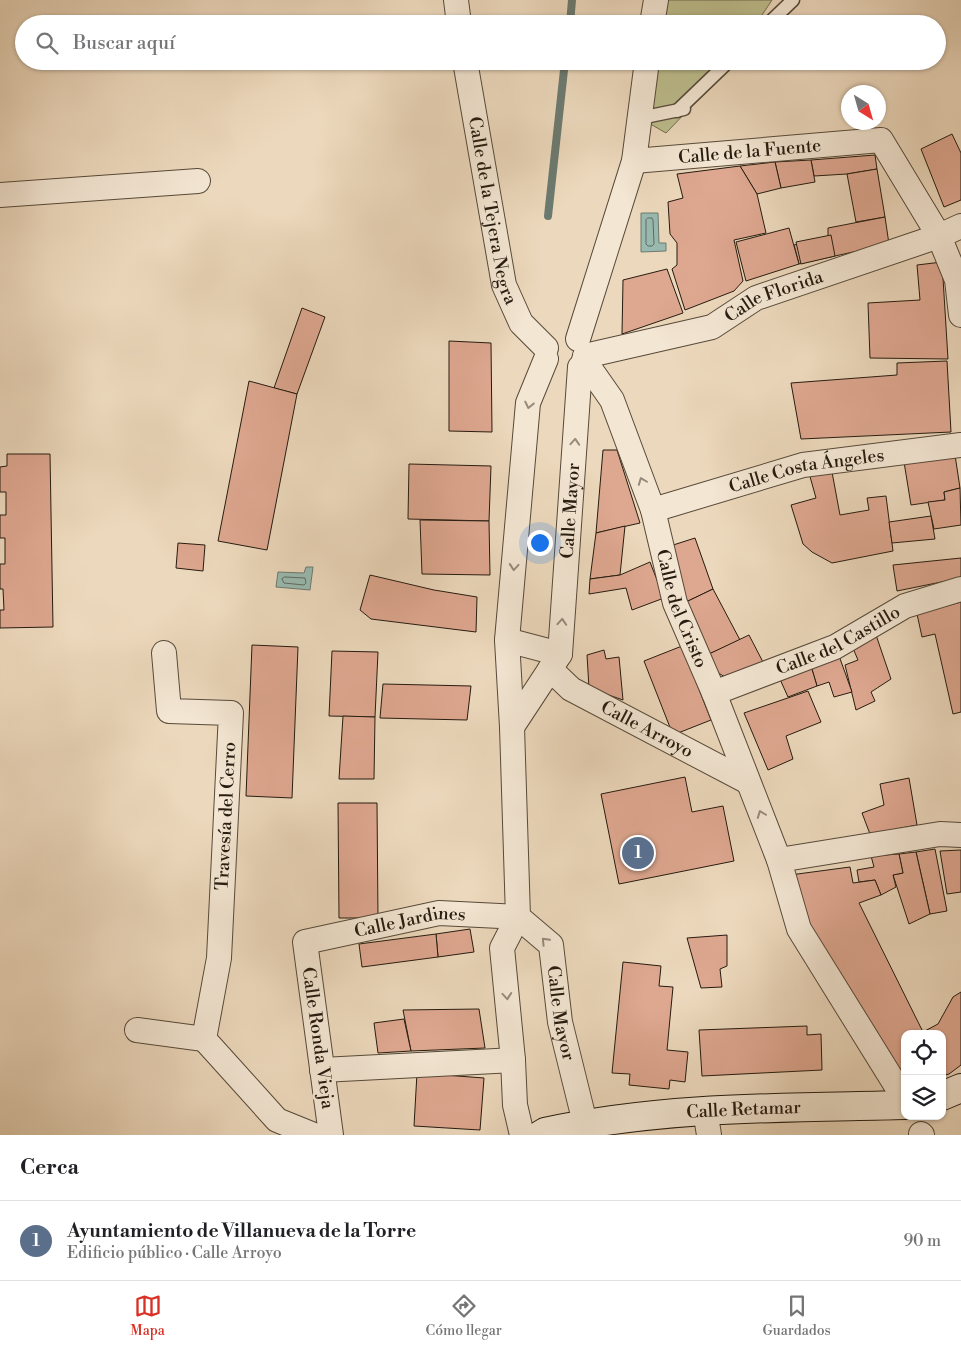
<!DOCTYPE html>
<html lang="es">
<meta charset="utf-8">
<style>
body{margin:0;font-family:"Libre Bodoni",serif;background:#f6f6f6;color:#202124}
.controls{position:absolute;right:15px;bottom:15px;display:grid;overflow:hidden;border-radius:10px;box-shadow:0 1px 4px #0004}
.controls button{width:45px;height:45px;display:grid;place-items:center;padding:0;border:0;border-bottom:1px solid #e0e0e0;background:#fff;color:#202124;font:25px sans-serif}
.compass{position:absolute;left:841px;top:85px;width:45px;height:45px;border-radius:50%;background:#fff;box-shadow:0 1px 4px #0004;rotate:143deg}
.you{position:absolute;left:539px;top:542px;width:18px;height:18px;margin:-12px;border:4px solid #fff;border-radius:50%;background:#1a73e8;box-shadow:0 0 0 8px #1a73e833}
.badge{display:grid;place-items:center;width:32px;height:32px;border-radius:50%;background:#d93025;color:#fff;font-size:16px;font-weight:700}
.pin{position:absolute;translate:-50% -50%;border:2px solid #fff;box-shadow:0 1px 5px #0006}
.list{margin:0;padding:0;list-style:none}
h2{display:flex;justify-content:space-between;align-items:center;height:65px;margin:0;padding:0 20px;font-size:21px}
h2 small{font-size:16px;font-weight:400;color:#757577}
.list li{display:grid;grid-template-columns:32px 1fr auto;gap:15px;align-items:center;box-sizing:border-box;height:80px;padding:0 20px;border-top:1px solid #e0e0e0}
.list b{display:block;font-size:19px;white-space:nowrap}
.list p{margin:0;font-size:16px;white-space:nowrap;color:#757577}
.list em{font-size:16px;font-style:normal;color:#757577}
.icon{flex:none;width:28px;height:28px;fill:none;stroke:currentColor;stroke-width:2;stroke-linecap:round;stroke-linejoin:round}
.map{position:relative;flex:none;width:961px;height:1135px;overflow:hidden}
.search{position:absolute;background:#fff;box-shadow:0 1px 4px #0004;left:15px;right:15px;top:15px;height:55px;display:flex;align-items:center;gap:12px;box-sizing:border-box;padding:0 18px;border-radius:28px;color:#757577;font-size:19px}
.sheet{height:145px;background:#fff}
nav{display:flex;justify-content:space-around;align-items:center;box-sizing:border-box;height:70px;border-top:1px solid #e0e0e0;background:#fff;font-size:14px;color:#757577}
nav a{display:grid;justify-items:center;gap:2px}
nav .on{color:#d93025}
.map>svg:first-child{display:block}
</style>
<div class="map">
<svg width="961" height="1135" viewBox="0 0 961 1135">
<rect width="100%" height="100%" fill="#ecd8bc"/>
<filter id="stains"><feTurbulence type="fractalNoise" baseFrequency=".004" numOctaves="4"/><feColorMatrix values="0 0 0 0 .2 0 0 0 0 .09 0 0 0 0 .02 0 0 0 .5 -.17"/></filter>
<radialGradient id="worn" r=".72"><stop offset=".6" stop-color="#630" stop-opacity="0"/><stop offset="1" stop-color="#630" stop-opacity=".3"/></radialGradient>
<!-- green -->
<g fill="#bdbd8d" stroke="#716c4e">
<polygon points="662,0 772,0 756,24 657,24"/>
<polygon points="650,61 729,61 715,82 666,133 640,118"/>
</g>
<!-- water -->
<g fill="#99bab0" stroke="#6b7a70">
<polygon points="641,213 658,213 659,243 666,243 666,251 641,252"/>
<polygon points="306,567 313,567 310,590 276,587 278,572 304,573"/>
</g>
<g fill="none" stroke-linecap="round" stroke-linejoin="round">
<!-- shore -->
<g stroke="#5f6a60" stroke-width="1">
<polygon points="648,218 652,218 653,220 654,244 652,246 648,246 646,244 646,220"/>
<polygon points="285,577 305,578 306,583 304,585 284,583 282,579"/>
</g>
<!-- stream -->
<g stroke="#6b7a70" stroke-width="8">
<polyline points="570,24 572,0"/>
<polyline points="548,216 565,61"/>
</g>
</g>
<!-- building -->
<g fill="#dea790" stroke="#251b0f">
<polygon points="952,134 961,153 961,200 944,207 921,149"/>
<polygon points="875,155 877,169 847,174 814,176 811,160"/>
<polygon points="811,160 815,182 781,188 775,162"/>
<polygon points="775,162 781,188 757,194 740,166"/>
<polygon points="740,166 757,194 766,233 734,240 743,281 734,291 685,310 672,269 677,265 677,243 670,234 668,202 683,198 677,174"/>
<polygon points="877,169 885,217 856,222 847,174"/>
<polygon points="885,217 889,244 799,264 794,245 828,237 828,228"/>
<polygon points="789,228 799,264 746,281 736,242"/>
<polygon points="831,235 835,256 801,264 796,242"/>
<polygon points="942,262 948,359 870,358 868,303 920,300 917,265"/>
<polygon points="667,269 683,313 622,334 623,280"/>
<polygon points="302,308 325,317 297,394 274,388"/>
<polygon points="449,341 491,343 492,432 449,431"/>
<polygon points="947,361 951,432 801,439 791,383 897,375 897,363"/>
<polygon points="249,381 297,394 267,550 218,541"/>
<polygon points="603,450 617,450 640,523 596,533"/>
<polygon points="7,454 50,454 53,627 0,628 0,610 4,610 3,589 0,589 0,564 5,564 5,538 0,538 0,515 6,515 6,492 0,492 0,467 7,466"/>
<polygon points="955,455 960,488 944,492 945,500 911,505 904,462"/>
<polygon points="409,464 491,466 489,521 408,519"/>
<polygon points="832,472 840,515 869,510 867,498 886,496 893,551 832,563 812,552 803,544 791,505 816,498 809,473"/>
<polygon points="960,488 961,525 934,529 928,502 945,500 944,492"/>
<polygon points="931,516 935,539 892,543 889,522"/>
<polygon points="420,520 489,521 490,575 422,574"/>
<polygon points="625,526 620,575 590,579 596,533"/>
<polygon points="695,538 713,589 686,602 667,547"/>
<polygon points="178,543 205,545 203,571 176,568"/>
<polygon points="961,558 961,578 897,591 893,565"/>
<polygon points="650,562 664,598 632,610 626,588 589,594 590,579 620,575"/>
<polygon points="370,575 434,590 477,597 476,632 371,619 360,610"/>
<polygon points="713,589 740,640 709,654 686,602"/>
<polygon points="961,602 961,712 953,714 935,634 922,637 917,614"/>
<polygon points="749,635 764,664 728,679 717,672 709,654"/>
<polygon points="876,635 891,679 871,692 875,701 856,710 845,665 858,660 852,646"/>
<polygon points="252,645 298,647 292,798 246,796"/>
<polygon points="682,646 711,720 673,735 644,661"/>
<polygon points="604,650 606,659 619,657 623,700 589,688 587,655"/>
<polygon points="332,651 378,652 375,717 329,716"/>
<polygon points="838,653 852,692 834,697 829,682 817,686 811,666"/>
<polygon points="811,666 817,686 788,697 779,677"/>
<polygon points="383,684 471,686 467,720 380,718"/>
<polygon points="808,691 821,722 786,736 793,759 768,770 744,713"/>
<polygon points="343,716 375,717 374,779 339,779"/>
<polygon points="685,777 692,812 723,806 734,861 619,884 601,794"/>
<polygon points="909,778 917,825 870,834 862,813 884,805 880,784"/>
<polygon points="338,803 377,803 378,918 339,918"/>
<polygon points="935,849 947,911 930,914 916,852"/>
<polygon points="961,850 961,892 947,894 940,851"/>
<polygon points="916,852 930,914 909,924 893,875 903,873 899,854"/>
<polygon points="899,854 903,873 893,875 896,887 881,895 875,880 859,882 857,870 874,867 871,856"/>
<polygon points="850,867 853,883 875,880 881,895 859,903 923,1032 938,1024 953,997 961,992 961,1065 949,1074 942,1076 942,1034 905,1034 905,1081 807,928 790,875"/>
<polygon points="470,929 474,952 438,957 436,934"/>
<polygon points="436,934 438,957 362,967 359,944"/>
<polygon points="727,935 727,966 720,969 722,987 701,988 687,938"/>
<polygon points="623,962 661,966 659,986 673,987 667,1050 688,1052 685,1082 670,1080 669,1089 629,1085 630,1074 612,1073"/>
<polygon points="479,1009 485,1048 411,1051 403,1010"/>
<polygon points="404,1019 411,1051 378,1053 374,1023"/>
<polygon points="807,1026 807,1035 821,1034 822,1070 702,1076 699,1030"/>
<polygon points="417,1073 484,1078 480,1130 414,1126"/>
</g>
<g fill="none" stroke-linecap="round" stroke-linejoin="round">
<!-- lane casing -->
<g stroke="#574a3a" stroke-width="15">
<g id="lane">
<polyline points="768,24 793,0"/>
<polyline points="677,111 729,61"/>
<polyline points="640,118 684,109"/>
</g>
</g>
<!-- street casing -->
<g stroke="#574a3a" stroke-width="26">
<g id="street">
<polyline points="456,0 459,24"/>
<polyline points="652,24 656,0"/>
<path id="s1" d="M465 61 504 285 521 323 546 348"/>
<path id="s2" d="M634 161 881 140 939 236 957 280 961 315"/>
<polyline points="0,195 198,181"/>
<polyline points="578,339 634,161 647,61"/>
<path id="s3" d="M585 356 712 327 756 298 939 236 961 226"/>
<path id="s4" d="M584 360 612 400 653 510 675 603 714 693 779 860 799 929 905 1100"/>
<path id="s5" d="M653 510 803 465 961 445"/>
<polyline points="507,640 560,654"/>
<polyline points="164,653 169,711 231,713 219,958 204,1039 277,1120 314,1135"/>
<path id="s6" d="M550 669 571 689 748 782"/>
<path id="s7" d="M714 693 835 647 905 606 961 589"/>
<path id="s8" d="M512 727 560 654 580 367"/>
<polyline points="779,860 940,834 961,835"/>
<path id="s9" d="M518 917 551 945 560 1022 585 1123"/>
<polyline points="137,1030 204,1039"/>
<polyline points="322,1070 513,1060"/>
<polyline points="705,1110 709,1135"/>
<polyline points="921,1134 922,1135"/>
<path id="s10" d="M331 1135 305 942 439 913 518 917"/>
<polyline points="522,1135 515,1105 513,1060 502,948 518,917 512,727 507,640 528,403 546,359"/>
</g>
</g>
<!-- secondary casing -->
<g stroke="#251b0f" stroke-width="30">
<g id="secondary">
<polyline points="942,1096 961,1088"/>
<path id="s11" d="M540 1135 545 1132C663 1106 785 1108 905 1105"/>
</g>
</g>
<!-- lane -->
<use href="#lane" stroke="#f3e6d3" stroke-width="12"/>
<!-- street -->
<use href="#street" stroke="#f3e6d3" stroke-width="24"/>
<!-- secondary -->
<use href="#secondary" stroke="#f3e6d3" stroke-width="28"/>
</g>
<!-- one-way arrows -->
<defs><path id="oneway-chevron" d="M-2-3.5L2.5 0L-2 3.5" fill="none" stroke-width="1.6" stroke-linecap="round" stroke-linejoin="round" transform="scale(1.25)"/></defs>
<g stroke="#968b7b">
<use href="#oneway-chevron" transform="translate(529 405) rotate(102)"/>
<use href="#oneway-chevron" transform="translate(575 442) rotate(-86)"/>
<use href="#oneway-chevron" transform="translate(642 481) rotate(-111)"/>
<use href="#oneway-chevron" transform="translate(514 567) rotate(95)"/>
<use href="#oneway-chevron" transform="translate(562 622) rotate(-86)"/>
<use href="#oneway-chevron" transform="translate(761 814) rotate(-111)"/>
<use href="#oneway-chevron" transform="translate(545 941) rotate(-134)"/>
<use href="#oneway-chevron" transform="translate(507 996) rotate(85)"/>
</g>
<g text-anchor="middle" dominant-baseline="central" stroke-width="5" stroke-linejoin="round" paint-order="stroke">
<!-- street labels -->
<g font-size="18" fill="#251b0f" stroke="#f3e6d3">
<text stroke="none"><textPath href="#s2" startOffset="116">Calle de la Fuente</textPath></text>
<text stroke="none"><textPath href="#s1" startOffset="152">Calle de la Tejera Negra</textPath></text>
<text stroke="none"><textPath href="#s3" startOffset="200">Calle Florida</textPath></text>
<text stroke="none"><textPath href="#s5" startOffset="159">Calle Costa Ángeles</textPath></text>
<text stroke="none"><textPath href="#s8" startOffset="231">Calle Mayor</textPath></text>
<text stroke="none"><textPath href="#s4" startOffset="269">Calle del Cristo</textPath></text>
<text stroke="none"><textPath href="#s7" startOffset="135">Calle del Castillo</textPath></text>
<text stroke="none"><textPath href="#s6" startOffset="115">Calle Arroyo</textPath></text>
<text transform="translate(226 816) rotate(-87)">Travesía del Cerro</text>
<text stroke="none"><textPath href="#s10" startOffset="302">Calle Jardines</textPath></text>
<text stroke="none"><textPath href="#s9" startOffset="112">Calle Mayor</textPath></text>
<text transform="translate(318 1038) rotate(82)">Calle Ronda Vieja</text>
<text stroke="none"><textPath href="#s11" startOffset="206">Calle Retamar</textPath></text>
</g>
</g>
<rect width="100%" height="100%" filter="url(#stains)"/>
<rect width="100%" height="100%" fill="url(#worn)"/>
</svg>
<div class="controls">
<button><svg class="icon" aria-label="locate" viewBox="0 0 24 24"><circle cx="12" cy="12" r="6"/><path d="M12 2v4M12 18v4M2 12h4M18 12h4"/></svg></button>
<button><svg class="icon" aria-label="layers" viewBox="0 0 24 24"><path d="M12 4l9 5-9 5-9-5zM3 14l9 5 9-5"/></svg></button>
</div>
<svg class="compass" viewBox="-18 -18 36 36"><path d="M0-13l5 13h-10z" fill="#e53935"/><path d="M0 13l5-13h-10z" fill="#757577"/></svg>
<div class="you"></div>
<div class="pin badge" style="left:638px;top:853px;background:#5c6f8a">1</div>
<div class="search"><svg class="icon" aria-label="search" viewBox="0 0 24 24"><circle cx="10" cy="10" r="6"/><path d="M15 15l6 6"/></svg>Buscar aquí</div>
</div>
<section class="sheet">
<h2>Cerca<small></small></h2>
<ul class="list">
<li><span class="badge" style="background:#5c6f8a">1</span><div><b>Ayuntamiento de Villanueva de la Torre</b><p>Edificio público · Calle Arroyo</p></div><em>90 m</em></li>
</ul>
</section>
<nav>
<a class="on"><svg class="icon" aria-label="map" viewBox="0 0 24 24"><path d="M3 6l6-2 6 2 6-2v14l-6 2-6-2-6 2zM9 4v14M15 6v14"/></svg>Mapa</a>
<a><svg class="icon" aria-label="directions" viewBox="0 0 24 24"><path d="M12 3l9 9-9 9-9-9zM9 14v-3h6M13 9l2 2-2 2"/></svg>Cómo llegar</a>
<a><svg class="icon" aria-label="saved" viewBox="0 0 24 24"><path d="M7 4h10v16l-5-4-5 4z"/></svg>Guardados</a>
</nav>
